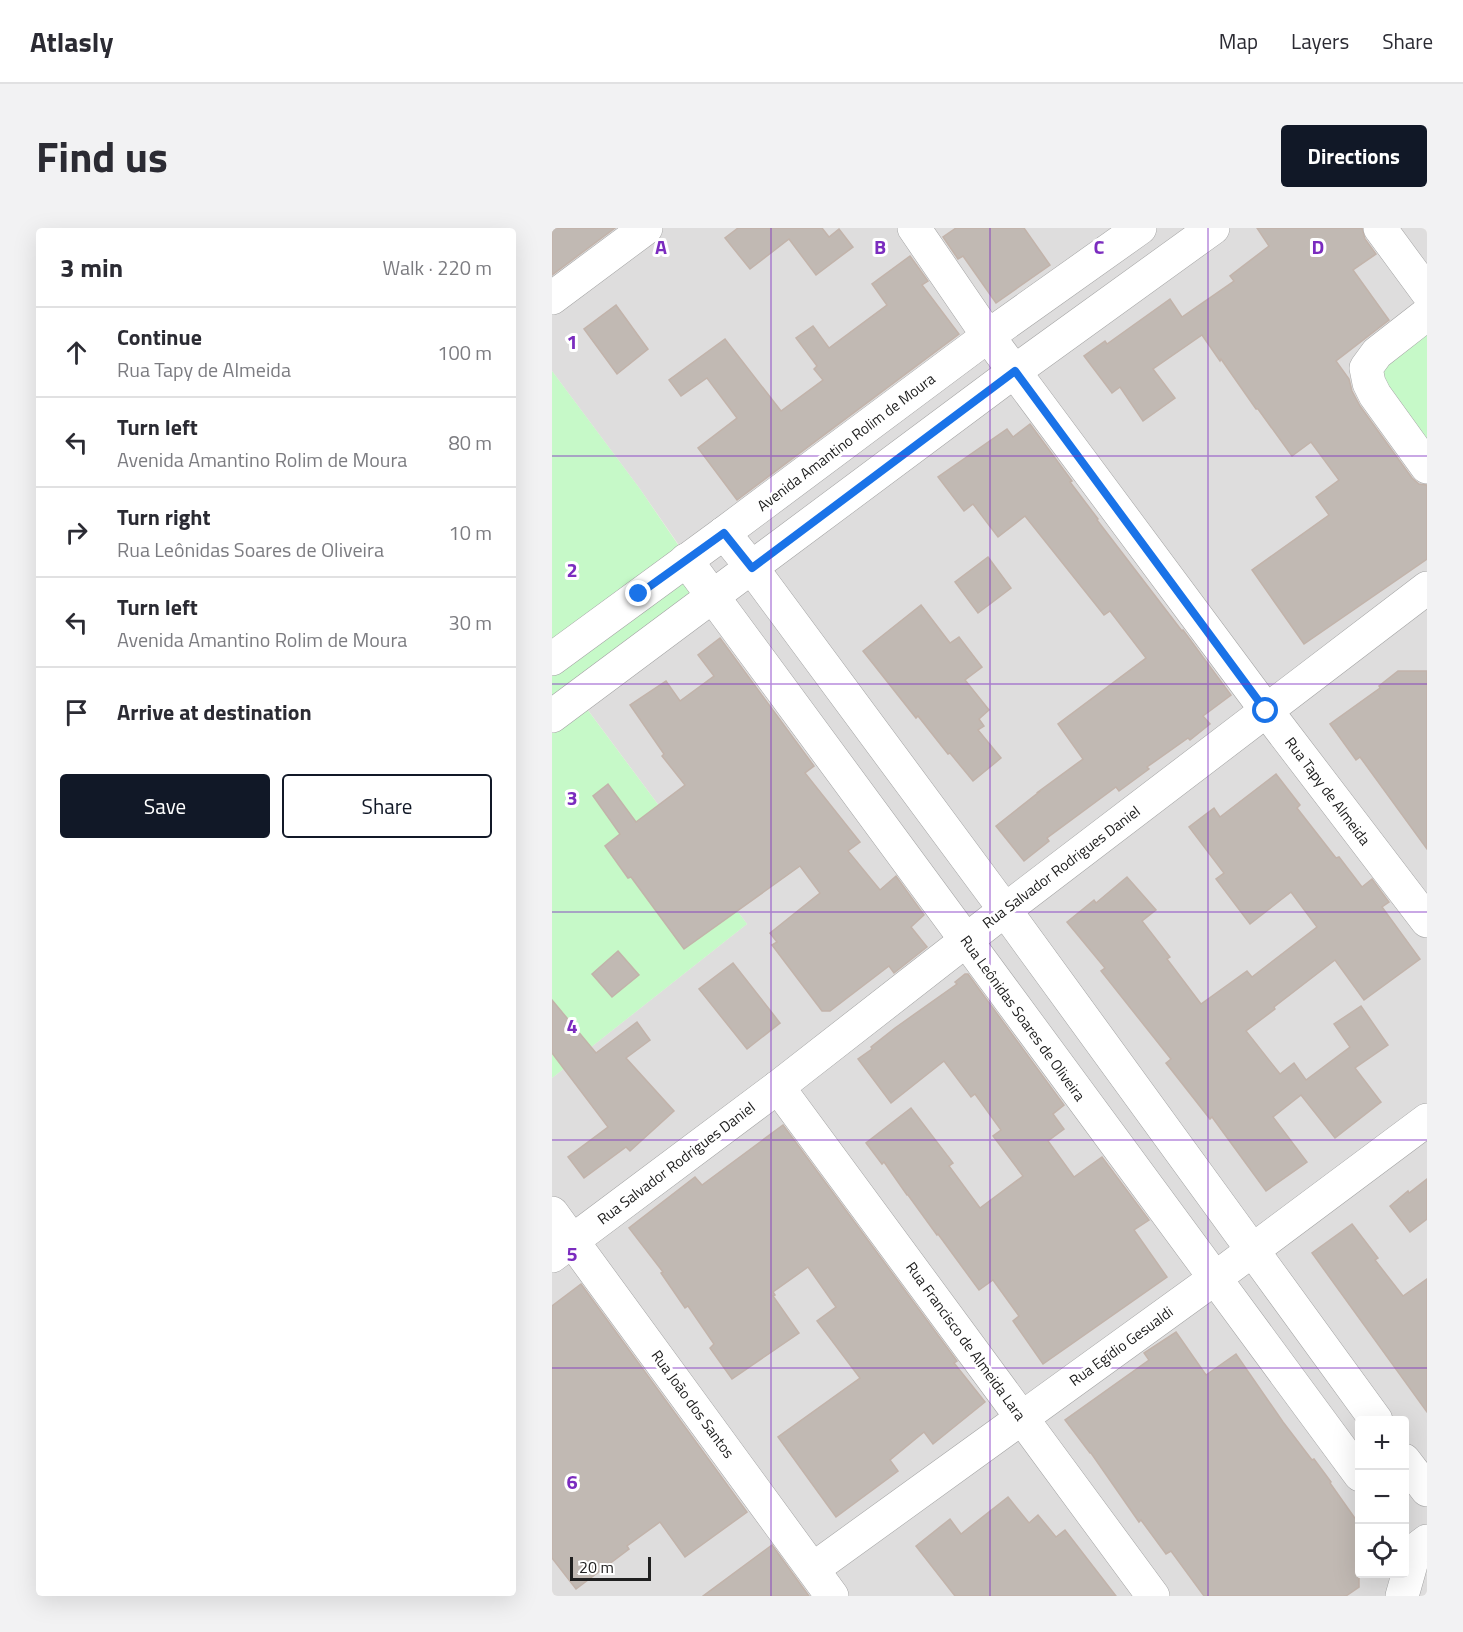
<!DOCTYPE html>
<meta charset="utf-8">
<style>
body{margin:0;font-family:"Titillium Web",sans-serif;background:#f2f2f3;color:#2b2b33}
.controls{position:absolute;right:18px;bottom:18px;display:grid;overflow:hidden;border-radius:6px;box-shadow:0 6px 24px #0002}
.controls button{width:54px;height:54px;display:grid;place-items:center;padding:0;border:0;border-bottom:2px solid #e1e1e2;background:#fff;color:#2b2b33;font:30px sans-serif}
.scale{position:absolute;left:18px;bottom:15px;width:81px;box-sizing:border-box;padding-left:6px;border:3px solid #202020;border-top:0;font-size:16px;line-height:21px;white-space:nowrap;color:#202020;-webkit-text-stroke:4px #fff;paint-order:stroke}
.stop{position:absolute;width:18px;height:18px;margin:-14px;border:4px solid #1a73e8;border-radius:50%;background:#fff}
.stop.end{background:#1a73e8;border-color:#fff;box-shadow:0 2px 6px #0008}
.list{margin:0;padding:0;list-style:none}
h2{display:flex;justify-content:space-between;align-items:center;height:78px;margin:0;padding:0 24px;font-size:26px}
h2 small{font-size:20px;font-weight:400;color:#7c7c81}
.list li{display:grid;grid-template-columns:39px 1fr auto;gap:18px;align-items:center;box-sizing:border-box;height:90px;padding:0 24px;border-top:2px solid #e1e1e2}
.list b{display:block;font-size:22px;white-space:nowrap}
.list p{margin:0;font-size:20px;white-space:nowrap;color:#7c7c81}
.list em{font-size:20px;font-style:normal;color:#7c7c81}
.actions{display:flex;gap:12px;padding:18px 24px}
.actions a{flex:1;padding:14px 0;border:2px solid #111827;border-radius:6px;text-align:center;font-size:21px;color:#111827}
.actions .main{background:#111827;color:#fff}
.icon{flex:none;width:33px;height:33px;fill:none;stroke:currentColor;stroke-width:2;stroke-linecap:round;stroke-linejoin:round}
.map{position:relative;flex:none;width:875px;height:1368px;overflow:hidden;border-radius:6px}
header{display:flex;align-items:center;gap:36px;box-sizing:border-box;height:84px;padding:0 30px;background:#fff;border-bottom:2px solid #e1e1e2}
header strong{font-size:28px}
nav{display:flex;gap:33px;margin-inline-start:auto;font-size:21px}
.intro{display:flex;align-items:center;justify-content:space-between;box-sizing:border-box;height:144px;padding:0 36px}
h1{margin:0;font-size:42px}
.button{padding:15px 27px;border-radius:6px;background:#111827;color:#fff;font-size:21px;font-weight:700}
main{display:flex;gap:36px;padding:0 36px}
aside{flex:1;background:#fff;border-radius:6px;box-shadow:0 6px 24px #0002}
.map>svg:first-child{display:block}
</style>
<header>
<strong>Atlasly</strong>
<nav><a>Map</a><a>Layers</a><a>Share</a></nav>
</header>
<div class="intro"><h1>Find us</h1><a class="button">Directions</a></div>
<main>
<aside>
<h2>3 min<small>Walk · 220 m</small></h2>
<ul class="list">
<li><svg class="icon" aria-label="ahead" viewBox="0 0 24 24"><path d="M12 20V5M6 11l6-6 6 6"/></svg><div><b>Continue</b><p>Rua Tapy de Almeida</p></div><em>100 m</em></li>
<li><svg class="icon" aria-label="left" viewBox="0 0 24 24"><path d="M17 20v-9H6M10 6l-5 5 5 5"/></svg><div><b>Turn left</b><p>Avenida Amantino Rolim de Moura</p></div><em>80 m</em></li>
<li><svg class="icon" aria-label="right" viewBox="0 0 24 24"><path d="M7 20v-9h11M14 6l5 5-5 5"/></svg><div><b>Turn right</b><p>Rua Leônidas Soares de Oliveira</p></div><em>10 m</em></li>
<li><svg class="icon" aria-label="left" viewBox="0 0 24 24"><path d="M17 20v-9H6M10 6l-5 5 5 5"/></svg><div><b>Turn left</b><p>Avenida Amantino Rolim de Moura</p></div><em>30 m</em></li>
<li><svg class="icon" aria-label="arrive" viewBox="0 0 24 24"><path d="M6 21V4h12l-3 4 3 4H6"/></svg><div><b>Arrive at destination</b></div></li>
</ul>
<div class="actions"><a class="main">Save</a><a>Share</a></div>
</aside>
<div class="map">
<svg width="875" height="1368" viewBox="0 0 875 1368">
<rect width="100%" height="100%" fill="#f1ede7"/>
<!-- residential -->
<polygon fill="#dedddd" points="0,0 875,0 875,1340 853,1309 852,1192 808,1192 807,1253 808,1346 852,1346 853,1314 875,1344 875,1368 0,1368 0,850 195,696 27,470 145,343 88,261 0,143"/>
<!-- park -->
<g fill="#c6f9c8">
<polygon points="875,88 875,239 814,140"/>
<polygon points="0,143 88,261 161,368 26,469 195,696 0,850"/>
</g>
<!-- building -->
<g fill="#c1b9b3" stroke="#c2b3aa" stroke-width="1.5">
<polygon points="0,0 63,0 0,47"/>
<polygon points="186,0 270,0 277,9 287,1 301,19 264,47 237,11 198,41 173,10"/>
<polygon points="404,0 472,0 498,37 444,75 411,28 406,31 391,9"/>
<polygon points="705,0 810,0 813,11 824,26 801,42 837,92 784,133 797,151 800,163 808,178 860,250 867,256 875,257 875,331 752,416 700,342 777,287 764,269 787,252 759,214 740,228 706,181 704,181 669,131 668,133 650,107 601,141 623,170 591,193 568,159 560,165 532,128 553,113 555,116 618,71 630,89 682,53 678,48 717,18"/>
<polygon points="358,28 376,53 370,57 407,106 185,272 146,220 185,190 155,150 129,168 117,152 173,111 229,183 271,152 262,141 265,138 244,110 261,98 277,120 335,77 320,56"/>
<polygon points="64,77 96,121 65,146 32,101"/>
<polygon points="478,196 520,253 518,254 546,291 545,292 630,403 631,402 679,467 651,488 658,496 638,512 636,510 595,539 597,541 567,563 564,559 495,610 497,613 472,633 444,598 487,564 486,564 531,531 506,496 594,430 558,383 552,387 473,288 446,309 421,276 412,283 386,249 455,201 461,209"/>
<polygon points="436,329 459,360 426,385 403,354"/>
<polygon points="369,377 398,415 407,409 430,439 413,452 437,482 427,491 432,498 426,502 449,530 421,553 398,525 396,526 366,488 364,490 311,423"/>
<polygon points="168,410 262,538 253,545 308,614 296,623 328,662 344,648 372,687 359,699 375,719 342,745 337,738 278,783 270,783 220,717 225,714 218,705 268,665 248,638 132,721 79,649 76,650 53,618 68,606 41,568 56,556 84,594 133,557 110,528 112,526 78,477 114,453 128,473 162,448 146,427"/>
<polygon points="846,443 875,443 875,621 808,529 804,532 778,496 828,460 827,458"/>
<polygon points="724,546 748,577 745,580 784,630 787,629 810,659 820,651 837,674 830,679 868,731 812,772 783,732 722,779 723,781 694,803 728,846 742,835 754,852 798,819 782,796 809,778 836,817 803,840 829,874 783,910 749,867 721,889 755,934 714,963 660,889 658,891 614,835 619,831 549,743 553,740 515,694 542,672 544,675 575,649 604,682 590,693 618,729 615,731 649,776 695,743 700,749 765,699 739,664 698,696 664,651 672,645 637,599 662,580 668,589"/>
<polygon points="66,723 87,747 60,769 40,746"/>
<polygon points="181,735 228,795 195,821 147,761"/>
<polygon points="413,746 416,746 512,877 501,886 512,901 496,913 522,949 550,929 597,992 582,1002 615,1049 491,1136 461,1093 467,1088 441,1052 427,1062 386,1006 385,1007 356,967 355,967 332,934 330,936 314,915 359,880 401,935 397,938 428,980 471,948 441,908 449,902 423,866 419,869 392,833 339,875 306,831 320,821 319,819 343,800 405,756 403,754"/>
<polygon points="0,772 44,825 85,794 98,812 74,830 122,883 78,923 74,919 32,950 16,929 56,899 0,825"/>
<polygon points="231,897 405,1133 402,1135 433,1174 381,1216 372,1204 338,1232 346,1243 284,1289 226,1209 308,1150 265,1093 284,1079 256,1039 221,1064 223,1067 221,1068 247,1105 180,1151 158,1120 162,1116 136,1078 133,1080 109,1045 111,1044 77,1000 143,949 150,957"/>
<polygon points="875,951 875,991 858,1004 838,978 856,963 857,965"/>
<polygon points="800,996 826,1030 823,1032 851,1068 875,1051 875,1184 760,1025"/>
<polygon points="29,1056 195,1284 133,1329 108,1294 75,1318 77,1321 24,1361 0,1330 0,1078"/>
<polygon points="624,1104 654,1147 684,1126 731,1194 760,1232 762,1231 779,1254 778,1255 807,1296 807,1359 794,1368 652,1368 619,1323 614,1326 589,1292 587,1294 539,1225 538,1225 513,1192 597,1132 592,1125"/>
<polygon points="456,1269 477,1295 486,1287 504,1309 513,1302 564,1368 403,1368 364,1318 398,1291 409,1306"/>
<polygon points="220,1317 257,1368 151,1368"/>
</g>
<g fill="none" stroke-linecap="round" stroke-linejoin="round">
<!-- minor casing -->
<g stroke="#a4a4a4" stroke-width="34">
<g id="minor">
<polyline points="362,0 436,108 714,482 875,693"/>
<polyline points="828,0 875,64"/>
<polyline points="0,70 94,0"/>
<polyline points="875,86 825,125 814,140 817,155 823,167 875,239"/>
<polyline points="172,305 200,340 453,682 824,1192"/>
<polyline points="134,332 808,1247"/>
<polyline points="0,431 172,305 436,108 588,0"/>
<polyline points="0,488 463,143 661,0"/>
<polyline points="226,859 601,1368"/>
<polyline points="0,985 280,1368"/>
<polyline points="0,1028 226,859 453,682 875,360"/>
<polyline points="852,1232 875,1262"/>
<polyline points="261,1341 662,1051 875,892"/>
<polyline points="850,1368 863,1322 875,1313"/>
</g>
</g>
<!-- minor -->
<use href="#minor" stroke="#fff" stroke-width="33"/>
</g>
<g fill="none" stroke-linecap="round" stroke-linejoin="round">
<!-- route -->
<polyline stroke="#1a73e8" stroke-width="8" points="87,366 172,305 200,340 463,143 714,483"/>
</g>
<!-- grid -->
<path fill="none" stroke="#7b2cbf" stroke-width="1.5" stroke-opacity="0.55" d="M219 0V1368M438 0V1368M656 0V1368M0 228H875M0 456H875M0 684H875M0 912H875M0 1140H875"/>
<g text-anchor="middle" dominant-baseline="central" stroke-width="6" stroke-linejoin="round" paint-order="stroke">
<!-- street labels -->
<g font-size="15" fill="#202020" stroke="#fff">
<text transform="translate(294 214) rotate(-37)">Avenida Amantino Rolim de Moura</text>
<text transform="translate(776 563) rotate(53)">Rua Tapy de Almeida</text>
<text transform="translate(509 639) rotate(-37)">Rua Salvador Rodrigues Daniel</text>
<text transform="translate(471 790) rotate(54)">Rua Leônidas Soares de Oliveira</text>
<text transform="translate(124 935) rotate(-37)">Rua Salvador Rodrigues Daniel</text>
<text transform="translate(414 1113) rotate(54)">Rua Francisco de Almeida Lara</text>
<text transform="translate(569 1118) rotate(-36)">Rua Egídio Gesualdi</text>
<text transform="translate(141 1176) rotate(54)">Rua João dos Santos</text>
</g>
</g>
<g font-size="20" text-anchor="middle" font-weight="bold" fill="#7b2cbf" stroke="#fff" stroke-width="6" stroke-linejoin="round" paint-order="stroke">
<text x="109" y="26">A</text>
<text x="328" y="26">B</text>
<text x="547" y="26">C</text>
<text x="766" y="26">D</text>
<text x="20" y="121">1</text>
<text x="20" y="349">2</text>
<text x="20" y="577">3</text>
<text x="20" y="805">4</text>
<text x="20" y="1033">5</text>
<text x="20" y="1261">6</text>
</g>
</svg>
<div class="controls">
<button>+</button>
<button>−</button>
<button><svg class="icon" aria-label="locate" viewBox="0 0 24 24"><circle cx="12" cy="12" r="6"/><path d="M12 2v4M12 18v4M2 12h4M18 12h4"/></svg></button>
</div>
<div class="scale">20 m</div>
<div class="stop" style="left:714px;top:483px"></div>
<div class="stop end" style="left:87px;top:366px"></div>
</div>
</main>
